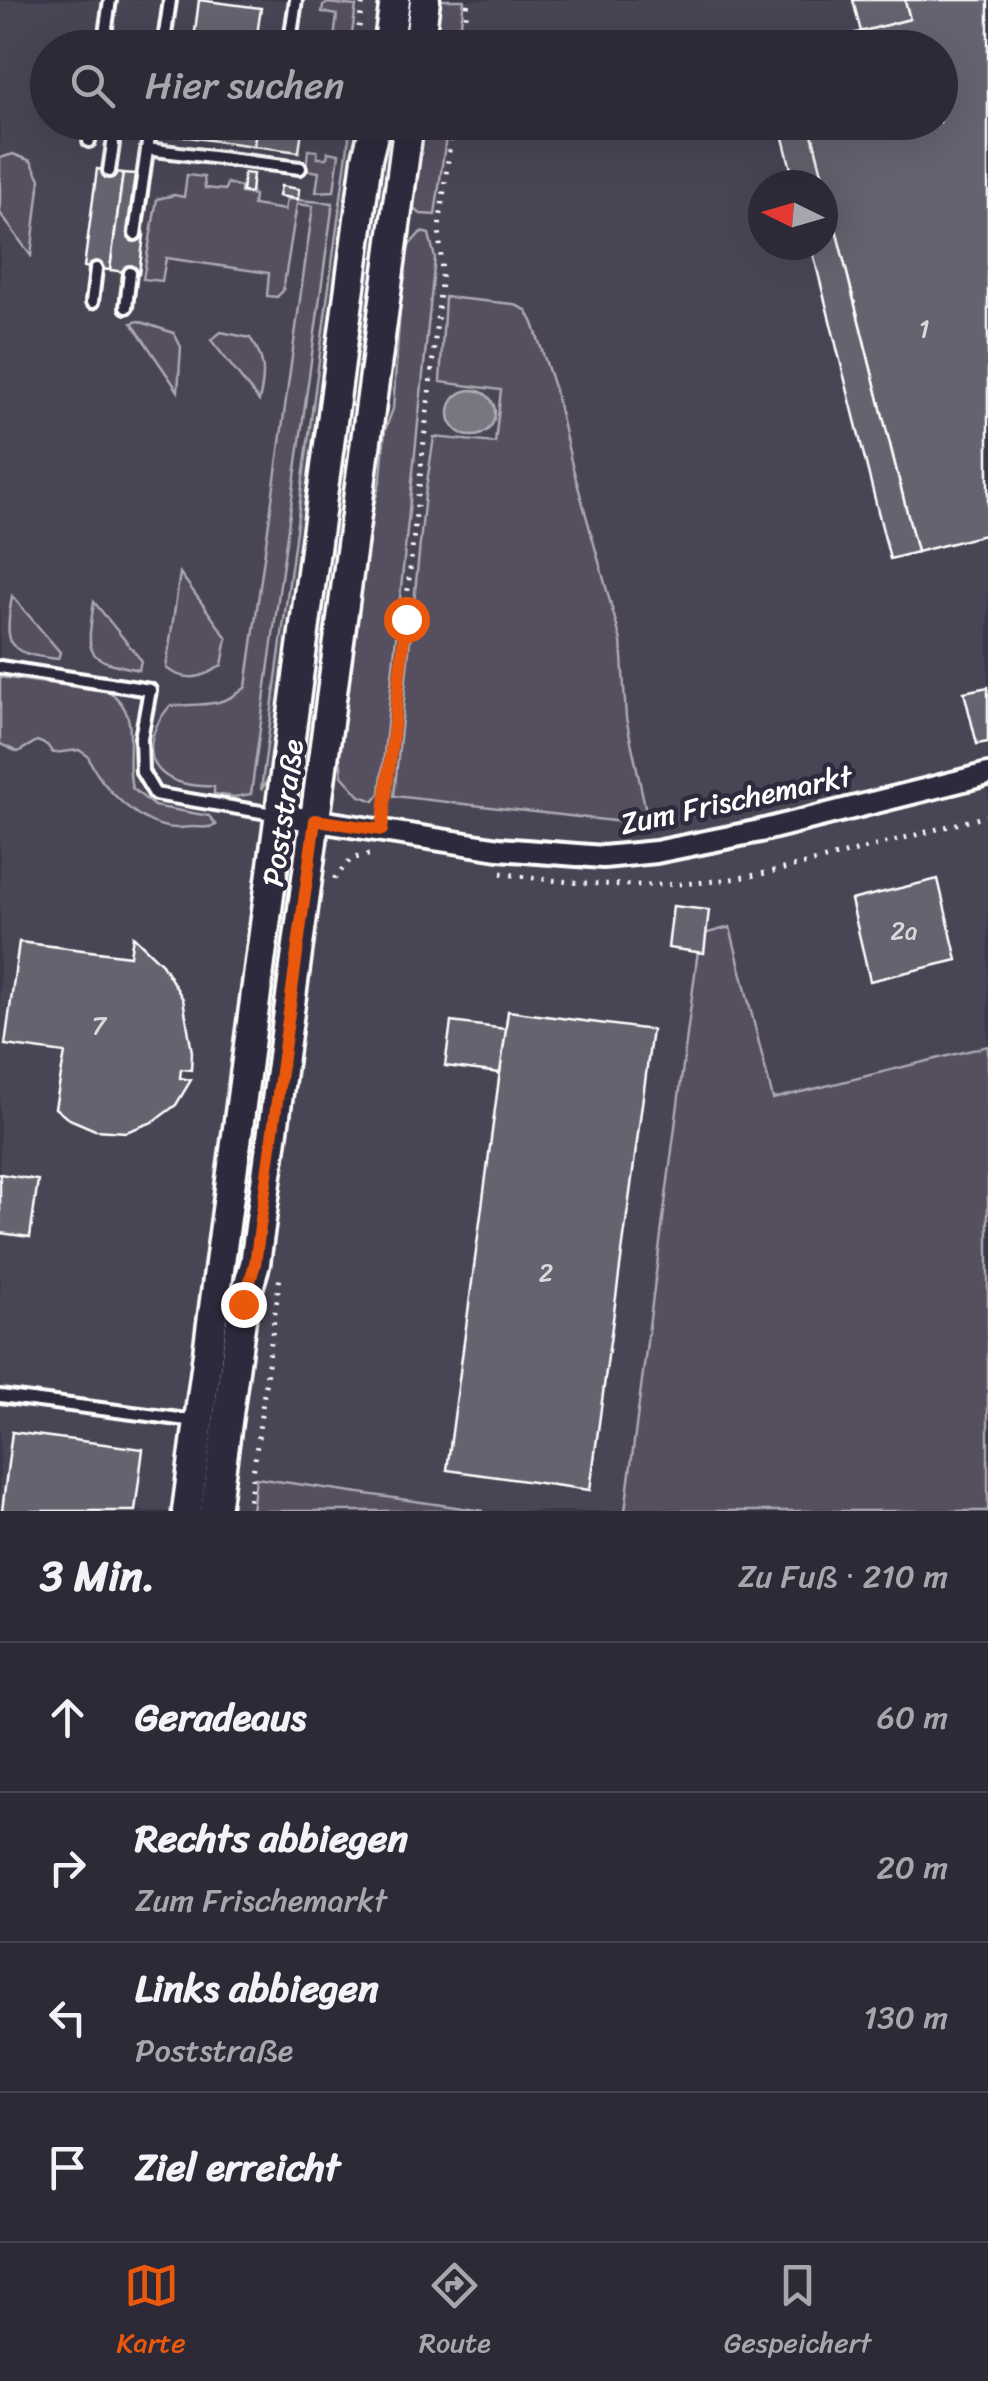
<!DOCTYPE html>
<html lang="de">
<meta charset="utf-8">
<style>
body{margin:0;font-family:Sriracha,sans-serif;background:#393542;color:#f1f3f6}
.compass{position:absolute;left:748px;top:170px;width:90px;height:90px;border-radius:50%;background:#2d2937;box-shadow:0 10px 40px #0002;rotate:275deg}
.stop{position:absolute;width:30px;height:30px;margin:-22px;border:8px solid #ea580c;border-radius:50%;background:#fff}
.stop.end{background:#ea580c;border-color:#fff;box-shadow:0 2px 10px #0008}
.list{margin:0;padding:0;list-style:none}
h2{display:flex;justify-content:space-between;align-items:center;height:130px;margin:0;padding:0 40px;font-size:42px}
h2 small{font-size:32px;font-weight:400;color:#a7a6ad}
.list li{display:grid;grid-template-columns:65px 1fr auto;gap:30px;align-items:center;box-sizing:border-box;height:150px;padding:0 40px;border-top:2px solid #484552}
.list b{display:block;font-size:38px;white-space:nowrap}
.list p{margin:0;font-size:32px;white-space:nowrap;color:#a7a6ad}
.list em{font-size:32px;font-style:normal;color:#a7a6ad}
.icon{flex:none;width:55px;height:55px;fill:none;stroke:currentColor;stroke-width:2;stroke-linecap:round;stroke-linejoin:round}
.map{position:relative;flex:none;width:988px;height:1511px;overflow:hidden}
.search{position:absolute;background:#2d2937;box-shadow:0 10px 40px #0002;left:30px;right:30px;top:30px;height:110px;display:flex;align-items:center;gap:25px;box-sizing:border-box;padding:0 35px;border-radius:55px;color:#a7a6ad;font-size:38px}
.sheet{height:730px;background:#2d2937}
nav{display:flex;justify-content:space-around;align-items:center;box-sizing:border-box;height:140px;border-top:2px solid #484552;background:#2d2937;font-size:28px;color:#a7a6ad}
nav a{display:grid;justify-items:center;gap:5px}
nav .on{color:#ea580c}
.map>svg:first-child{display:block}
</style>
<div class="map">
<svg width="988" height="1511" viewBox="0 0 988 1511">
<rect width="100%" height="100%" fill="#3c3749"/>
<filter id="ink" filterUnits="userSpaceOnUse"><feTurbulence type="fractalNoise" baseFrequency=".01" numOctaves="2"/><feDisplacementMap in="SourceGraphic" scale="20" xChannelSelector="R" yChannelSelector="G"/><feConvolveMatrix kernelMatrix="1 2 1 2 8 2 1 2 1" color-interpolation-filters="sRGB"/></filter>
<g filter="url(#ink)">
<!-- built -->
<path fill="#494455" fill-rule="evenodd" d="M0 0H988V1511H0ZM48 48H940V122H48ZM763 185H823V245H763Z"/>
<!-- green -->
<g fill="#555060" stroke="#aaa8b0" stroke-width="2.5">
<polygon points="439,0 464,0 458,47 433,47"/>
<polygon points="328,3 356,6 350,47 333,47 337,15 322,12 323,6"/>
<polygon points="351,123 365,123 350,194 270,776 261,790"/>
<polygon points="423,123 448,123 435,215 421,214 412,208"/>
<polygon points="384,128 389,128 389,173 362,368 352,367"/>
<polygon points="308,150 317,151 317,158 327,158 328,152 339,154 334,191 316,192 319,172 306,170"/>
<polygon points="13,154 31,161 40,179 31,256 0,213 0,158"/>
<path d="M187 175 204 177 205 188 225 190 227 183 241 187V193L254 195 253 205 285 210 287 199 333 203 251 794 235 797 214 794V787C204 786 192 786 182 783 140 771 146 733 170 706 200 703 221 709 246 687L313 206 297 204 283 291 277 297 267 296 269 273 166 258 162 281 143 279 157 199 174 195 184 197Z"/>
<polygon points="421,232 429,234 435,258 380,793 374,801 360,796 342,776 338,738 368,530 381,477 385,430 393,409 404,251"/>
<polygon points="445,297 513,304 526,310 533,323 555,390 571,461 621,641 626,718 649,825 394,796 425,495 434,437 495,443 501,390 440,382"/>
<polygon points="138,321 174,333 181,347 178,391 132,323"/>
<path d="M221 332 250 338C266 358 265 377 259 401L211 340Z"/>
<polygon points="342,439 353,440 338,555 332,555 332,515"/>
<path d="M180 573 227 638 222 665C203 678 186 683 166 668Z"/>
<path d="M12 596 60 652 58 659C6 653 4 647 12 596Z"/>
<path d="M94 602 141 660 139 670C84 659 86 656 94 602Z"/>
<path d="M0 677 108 691C144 714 123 752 132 788L154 806 209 816 216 825C207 829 203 827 193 827 188 827 182 828 177 828 142 828 99 787 88 756L79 750 53 753 47 745 37 741 18 752 0 744Z"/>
<polygon points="278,917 288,919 214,1468 204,1466"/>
<polygon points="730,927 773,1099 988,1046 988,1511 625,1511 700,935"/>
<polygon points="256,1478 483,1511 252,1511"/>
</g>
<!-- water -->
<circle fill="#797682" stroke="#afadb4" stroke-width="2.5" cx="472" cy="413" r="23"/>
<!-- building -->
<g fill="#666270" stroke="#fff" stroke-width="2.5">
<polygon points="199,0 261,8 255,48 130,48 131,38 193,47"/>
<polygon points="853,0 905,0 910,19 861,32"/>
<polygon points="905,0 988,0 988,534 917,552 809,122 940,122 940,48 798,48 910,19"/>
<polygon points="182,122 257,122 254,146 180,136"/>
<polygon points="257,122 303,122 299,152 254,146"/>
<polygon points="779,122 809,122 917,552 890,559 811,245 823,245 823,185 795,185"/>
<polygon points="97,169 123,173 110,270 84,267"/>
<polygon points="123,173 135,174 127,233 144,235 139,274 110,270"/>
<polygon points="244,173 253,174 251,193 242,192"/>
<polygon points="281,186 299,189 298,199 279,196"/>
<polygon points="988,687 988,742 977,744 964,692"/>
<polygon points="938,879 957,960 870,981 851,900"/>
<polygon points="673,906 709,910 704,953 668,948"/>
<polygon points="133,936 162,964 183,999 192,1052 191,1070 181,1069 180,1078 191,1080 176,1105 153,1122 126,1132 95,1130 67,1118 55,1108 65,1053 5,1045 19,942 130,956"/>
<polygon points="508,1011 652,1030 590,1490 447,1470"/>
<polygon points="451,1022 506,1029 500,1073 445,1066"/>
<polygon points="0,1174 38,1180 30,1237 0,1233"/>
<polygon points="12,1432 143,1449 135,1511 2,1511"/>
</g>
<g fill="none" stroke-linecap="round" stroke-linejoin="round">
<!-- lane casing -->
<g stroke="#fff" stroke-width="18">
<g id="lane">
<polyline points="103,48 110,0"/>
<polyline points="163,48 170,0"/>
<polyline points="289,48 296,0"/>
<polyline points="89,141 92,122"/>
<polyline points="147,149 300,168"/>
<polyline points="109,171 113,144"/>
<polyline points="135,234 151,122"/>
<polyline points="92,302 96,269"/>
<polyline points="126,307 130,273"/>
<polyline points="0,667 150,690 141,738 142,772 155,794 279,815"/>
<polyline points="0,1396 195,1421"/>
</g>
</g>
<!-- street casing -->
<g stroke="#fff" stroke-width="28">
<polyline id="street" points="280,815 499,849 603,857 656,852 760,831 988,774"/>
</g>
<!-- secondary casing -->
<g stroke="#fff" stroke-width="35">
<g id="secondary">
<polyline points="388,48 395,0"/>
<polyline points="419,48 425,0"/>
<polyline points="187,1511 367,159 376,122"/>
<polyline points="215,1511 243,1304 255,1264 409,122"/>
</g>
</g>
<!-- path -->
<g stroke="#fff" stroke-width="5" stroke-dasharray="2.5 8" stroke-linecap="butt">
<polyline points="356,48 363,0"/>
<polyline points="462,48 468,0"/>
<polyline points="384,810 442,274 439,228 453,122"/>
<path d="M501 873C583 887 674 890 756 875 834 859 911 835 988 816"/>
<polyline points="334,879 351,859 372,854"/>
<polyline points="248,1511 280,1276"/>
</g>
<!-- lane -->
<use href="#lane" stroke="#2f2a3d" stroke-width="10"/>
<!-- street -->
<use href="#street" stroke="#2f2a3d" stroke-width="20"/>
<!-- secondary -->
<use href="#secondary" stroke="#2f2a3d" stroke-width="28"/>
</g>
</g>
<g fill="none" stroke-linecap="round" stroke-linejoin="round" filter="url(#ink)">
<!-- route -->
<polyline stroke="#ea580c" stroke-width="12" points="243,1304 255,1264 315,820 382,830 406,619"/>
</g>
<g text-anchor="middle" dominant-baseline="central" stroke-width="9" stroke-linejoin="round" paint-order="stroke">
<!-- number labels -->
<g font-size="25" fill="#d9d8db">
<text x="924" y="328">1</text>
<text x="904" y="930">2a</text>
<text x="99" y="1025">7</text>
<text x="546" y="1272">2</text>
</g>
<!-- street labels -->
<g font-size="30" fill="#fff" stroke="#2f2a3d">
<text transform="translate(736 800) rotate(-12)">Zum Frischemarkt</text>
<text transform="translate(283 813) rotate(-82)">Poststraße</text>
</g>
</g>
</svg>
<svg class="compass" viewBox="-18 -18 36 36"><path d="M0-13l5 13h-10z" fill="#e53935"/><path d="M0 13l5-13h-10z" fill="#a7a6ad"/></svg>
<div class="stop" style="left:406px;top:619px"></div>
<div class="stop end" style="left:243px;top:1304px"></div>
<div class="search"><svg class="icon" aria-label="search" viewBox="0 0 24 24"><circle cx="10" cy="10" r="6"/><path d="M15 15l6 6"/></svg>Hier suchen</div>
</div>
<section class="sheet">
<h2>3 Min.<small>Zu Fuß · 210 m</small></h2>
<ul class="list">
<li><svg class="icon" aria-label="ahead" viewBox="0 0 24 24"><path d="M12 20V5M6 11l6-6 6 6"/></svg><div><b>Geradeaus</b></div><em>60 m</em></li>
<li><svg class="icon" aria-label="right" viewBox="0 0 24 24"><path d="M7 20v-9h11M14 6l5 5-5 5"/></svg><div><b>Rechts abbiegen</b><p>Zum Frischemarkt</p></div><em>20 m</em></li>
<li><svg class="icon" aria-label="left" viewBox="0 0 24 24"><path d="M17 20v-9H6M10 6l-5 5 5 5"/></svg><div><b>Links abbiegen</b><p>Poststraße</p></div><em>130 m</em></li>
<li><svg class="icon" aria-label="arrive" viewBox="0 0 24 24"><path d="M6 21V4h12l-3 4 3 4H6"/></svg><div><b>Ziel erreicht</b></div></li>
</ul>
</section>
<nav>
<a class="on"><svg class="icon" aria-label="map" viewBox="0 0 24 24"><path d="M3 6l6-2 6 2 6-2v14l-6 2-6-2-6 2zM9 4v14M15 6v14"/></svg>Karte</a>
<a><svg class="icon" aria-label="directions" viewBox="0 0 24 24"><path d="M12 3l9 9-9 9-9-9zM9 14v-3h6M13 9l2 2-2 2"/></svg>Route</a>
<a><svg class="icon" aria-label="saved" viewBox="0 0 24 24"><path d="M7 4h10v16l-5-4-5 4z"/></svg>Gespeichert</a>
</nav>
